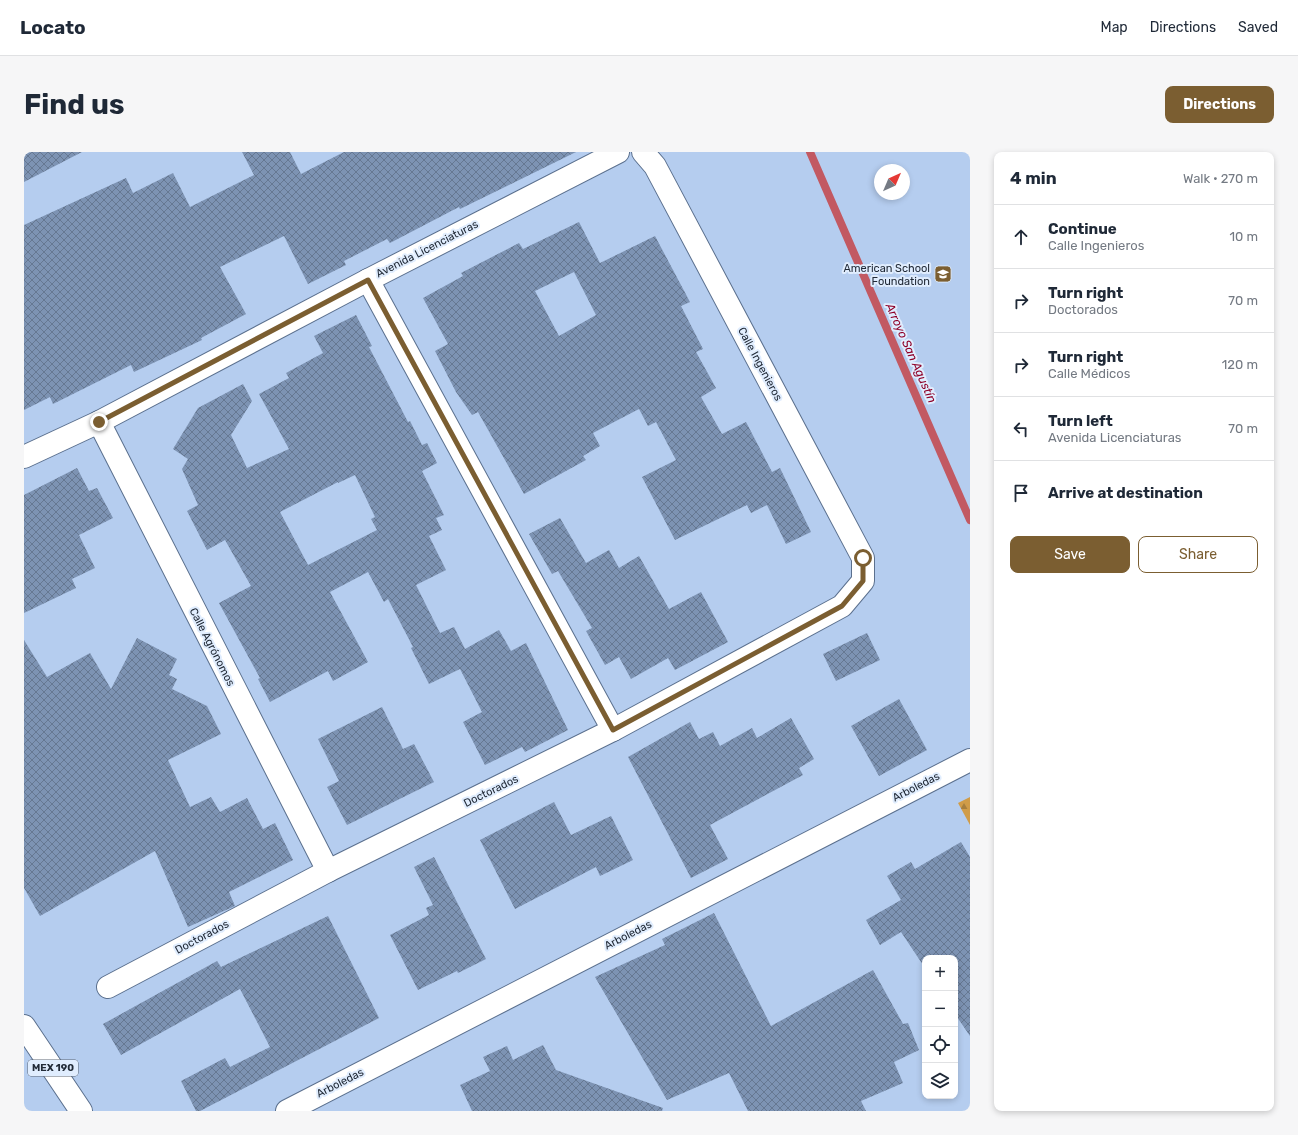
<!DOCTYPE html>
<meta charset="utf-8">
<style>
body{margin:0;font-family:Rubik,sans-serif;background:#f6f6f7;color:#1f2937}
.controls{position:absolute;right:12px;bottom:12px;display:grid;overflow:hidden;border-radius:8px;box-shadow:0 2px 6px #0003}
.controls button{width:36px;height:36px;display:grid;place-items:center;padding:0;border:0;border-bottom:1px solid #e0e1e3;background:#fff;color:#1f2937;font:20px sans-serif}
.compass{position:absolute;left:850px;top:12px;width:36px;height:36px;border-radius:50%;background:#fff;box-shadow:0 2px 6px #0003;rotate:44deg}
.stop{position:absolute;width:12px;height:12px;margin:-9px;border:3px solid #7b5e31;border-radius:50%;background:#fff}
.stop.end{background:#7b5e31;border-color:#fff;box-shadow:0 1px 4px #0008}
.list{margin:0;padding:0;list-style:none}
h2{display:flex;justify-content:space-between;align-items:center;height:52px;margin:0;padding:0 16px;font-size:17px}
h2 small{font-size:13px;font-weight:400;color:#747a83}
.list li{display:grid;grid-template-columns:26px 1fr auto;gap:12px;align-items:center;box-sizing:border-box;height:64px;padding:0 16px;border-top:1px solid #e0e1e3}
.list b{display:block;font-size:15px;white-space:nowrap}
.list p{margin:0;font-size:13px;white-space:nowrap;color:#747a83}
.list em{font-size:13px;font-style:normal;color:#747a83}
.actions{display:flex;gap:8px;padding:12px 16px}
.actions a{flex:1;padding:9px 0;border:1px solid #7b5e31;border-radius:8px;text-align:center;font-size:14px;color:#7b5e31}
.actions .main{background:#7b5e31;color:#fff}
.icon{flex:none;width:22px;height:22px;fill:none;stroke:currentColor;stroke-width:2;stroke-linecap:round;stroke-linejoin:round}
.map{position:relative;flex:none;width:946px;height:959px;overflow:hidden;border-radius:8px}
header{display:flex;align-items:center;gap:24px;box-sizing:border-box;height:56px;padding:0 20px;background:#fff;border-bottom:1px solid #e0e1e3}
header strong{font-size:19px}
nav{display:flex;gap:22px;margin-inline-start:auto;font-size:14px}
.intro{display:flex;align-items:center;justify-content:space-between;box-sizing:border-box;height:96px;padding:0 24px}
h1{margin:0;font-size:28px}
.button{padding:10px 18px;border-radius:8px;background:#7b5e31;color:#fff;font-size:14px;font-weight:700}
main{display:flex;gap:24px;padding:0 24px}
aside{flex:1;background:#fff;border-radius:8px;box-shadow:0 2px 6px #0003}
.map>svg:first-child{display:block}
</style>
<header>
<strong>Locato</strong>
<nav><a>Map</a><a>Directions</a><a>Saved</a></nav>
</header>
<div class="intro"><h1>Find us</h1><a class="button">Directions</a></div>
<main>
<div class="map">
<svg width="946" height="959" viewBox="0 0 946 959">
<defs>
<pattern id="forest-firs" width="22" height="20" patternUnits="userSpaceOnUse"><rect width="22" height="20" fill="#d09c48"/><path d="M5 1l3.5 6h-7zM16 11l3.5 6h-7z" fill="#a87f3d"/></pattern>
<pattern id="building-cross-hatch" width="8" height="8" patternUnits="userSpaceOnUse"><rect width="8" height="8" fill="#7d93b3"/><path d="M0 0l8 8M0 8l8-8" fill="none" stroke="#667892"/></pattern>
</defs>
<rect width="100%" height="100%" fill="#b5cdef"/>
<!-- forest -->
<polygon fill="url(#forest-firs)" points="946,645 946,673 934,651"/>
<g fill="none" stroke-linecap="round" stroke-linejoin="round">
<!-- stream -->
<polyline stroke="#c25962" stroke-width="8" points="786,0 946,368"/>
</g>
<!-- building -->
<g fill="url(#building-cross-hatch)" fill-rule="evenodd">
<polygon points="0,0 58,0 0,30"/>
<polygon points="218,0 266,0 277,22 320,0 552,0 436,57 435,55 366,91 363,87 320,109 322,113 284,132 260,84 196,115 222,162 177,186 178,188 110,220 107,213 29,252 26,245 0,258 0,73 102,26 109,41 149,21 166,55 230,23"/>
<path d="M555 70 576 111 631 84 666 150 657 154 679 197 672 200 692 236 677 245 698 282 722 270 748 320 756 316 787 380 762 392 743 353 727 361 723 353 651 388 618 325 652 308 632 270 624 274 615 257 569 281 576 294 559 304 562 308 500 342 454 260 448 263 432 240 411 199 424 192 399 146 439 124 437 121 495 91 499 97ZM550 120 572 163 535 184 511 139Z"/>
<path d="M332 163 348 194 345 195 384 270 386 269 398 293 403 291 413 311 398 319 420 363 412 366 418 378 405 384 422 418 392 433 416 481 430 475 441 497 475 478 487 499 502 491 544 578 501 600 498 595 461 613 439 570 458 560 436 517 405 532 387 496 389 495 364 447 360 450 344 420 306 440 344 510 309 529 304 519 246 550 234 527 236 526 195 451 227 434 201 388 183 398 163 359 174 353 158 317 164 307 149 297 174 256 219 232 228 249 207 283 223 316 265 297 235 242 265 226 262 221 299 201 290 184ZM331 323 351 365 347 367 353 378 284 413 256 360 314 330V331Z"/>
<polygon points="53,316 65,339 73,336 89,366 55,383 71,416 48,427 52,436 0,461 0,343"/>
<polygon points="536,366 562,411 585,398 595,416 615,404 645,457 677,440 704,490 651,518 644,506 607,527 595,505 581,513 562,479 568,476 534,419 528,422 505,382"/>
<polygon points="843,481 856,508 812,529 799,502"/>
<polygon points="113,486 153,507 145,523 153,527 148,537 183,554 197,582 144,608 166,655 187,645 196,660 223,646 239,677 251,671 269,708 205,740 211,754 164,775 131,699 16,764 0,736 0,488 23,525 66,501 87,537"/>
<polygon points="875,547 903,598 855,624 827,574"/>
<polygon points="358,555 379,597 390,592 410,630 323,673 303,635 315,629 294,587"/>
<polygon points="767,566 790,607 775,616 779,623 686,673 704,707 667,726 604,605 666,570 675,587 689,580 696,594 728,576 733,586"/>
<polygon points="530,650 547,683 587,664 609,708 576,724 572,715 491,757 456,688"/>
<polygon points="937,690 946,705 946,884 931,862 931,806 901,806 901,816 877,780 856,793 842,768 877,748 863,724 887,710 891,717"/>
<polygon points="410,705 462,807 434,821 433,819 394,838 366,783 405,763 402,756 409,753 390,715"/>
<polygon points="690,761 747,874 849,818 879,872 884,871 895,898 870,910 879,931 837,949 842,959 724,959 705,921 643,948 571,825 641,793 638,787"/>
<polygon points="304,764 355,866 176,959 172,959 157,929 201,906 206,915 246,895 216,837 97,903 79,872 193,809 197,815"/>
<polygon points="519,893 532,918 639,956 638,959 448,959 436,933 466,919 459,905 483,894 489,908"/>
</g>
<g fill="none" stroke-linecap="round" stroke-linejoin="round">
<!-- street casing -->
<g stroke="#5b708e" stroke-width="24">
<g id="street">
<polyline points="344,128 589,578"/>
<polyline points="75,270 304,719"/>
<polyline points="0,305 75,270 344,128 594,0"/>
<polyline points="84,835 304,719 589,578 818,454 839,429 839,406 631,14 619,0"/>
<polyline points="263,959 946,608"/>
</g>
</g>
<!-- primary casing -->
<g stroke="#5b708e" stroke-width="24">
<polyline id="primary" points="0,874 57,959"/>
</g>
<!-- street -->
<use href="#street" stroke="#fff" stroke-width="22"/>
<!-- primary -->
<use href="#primary" stroke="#fff" stroke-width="22"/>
</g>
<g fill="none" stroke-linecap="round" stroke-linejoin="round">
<!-- route -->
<polyline stroke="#7b5e31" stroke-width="5" points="75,270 344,128 589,578 818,454 839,429 839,406"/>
</g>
<!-- icons -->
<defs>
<g id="school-square" transform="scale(0.9)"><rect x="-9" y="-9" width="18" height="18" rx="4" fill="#7b5e31" stroke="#e0edfe"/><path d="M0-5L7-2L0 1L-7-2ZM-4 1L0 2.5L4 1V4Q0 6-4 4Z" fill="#fff"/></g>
</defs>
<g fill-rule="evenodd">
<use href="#school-square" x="919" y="122"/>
</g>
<g text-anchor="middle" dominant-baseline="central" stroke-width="4" stroke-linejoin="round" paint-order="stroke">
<!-- shield labels -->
<rect fill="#e0edfe" stroke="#5a6473" stroke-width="1" x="4" y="908" width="50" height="16" rx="3"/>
<g font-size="10" font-weight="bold" fill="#212a37">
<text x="29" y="916">MEX 190</text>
</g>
<!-- street labels -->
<g font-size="11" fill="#212a37" stroke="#e0edfe">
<text transform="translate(403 97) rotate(-27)">Avenida Licenciaturas</text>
<text transform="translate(736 212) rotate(62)">Calle Ingenieros</text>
<text transform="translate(188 495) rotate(63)">Calle Agrónomos</text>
<text transform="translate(892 635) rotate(-27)">Arboledas</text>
<text transform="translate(467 639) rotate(-26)">Doctorados</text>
<text transform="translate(604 783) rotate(-27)">Arboledas</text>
<text transform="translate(178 785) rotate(-28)">Doctorados</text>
<text transform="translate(316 931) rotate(-27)">Arboledas</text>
</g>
<!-- poi labels -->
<g font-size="11" fill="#212a37" stroke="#e0edfe" text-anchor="end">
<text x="906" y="116">American School<tspan x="906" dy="13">Foundation</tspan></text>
</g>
<!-- water labels -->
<g font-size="12" font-style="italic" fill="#8f0128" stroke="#e0edfe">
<text transform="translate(887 201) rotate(66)">Arroyo San Agustín</text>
</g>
</g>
</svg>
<div class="controls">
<button>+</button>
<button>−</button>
<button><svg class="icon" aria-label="locate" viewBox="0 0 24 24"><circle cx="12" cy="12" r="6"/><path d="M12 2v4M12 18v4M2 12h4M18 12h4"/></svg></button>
<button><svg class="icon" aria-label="layers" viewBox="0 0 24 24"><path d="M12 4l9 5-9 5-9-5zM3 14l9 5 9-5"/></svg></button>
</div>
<svg class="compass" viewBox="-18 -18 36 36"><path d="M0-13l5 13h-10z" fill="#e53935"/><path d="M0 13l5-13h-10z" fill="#747a83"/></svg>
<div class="stop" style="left:839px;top:406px"></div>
<div class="stop end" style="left:75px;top:270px"></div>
</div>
<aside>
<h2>4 min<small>Walk · 270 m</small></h2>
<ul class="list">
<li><svg class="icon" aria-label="ahead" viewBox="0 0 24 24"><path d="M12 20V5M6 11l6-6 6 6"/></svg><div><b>Continue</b><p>Calle Ingenieros</p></div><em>10 m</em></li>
<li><svg class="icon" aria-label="right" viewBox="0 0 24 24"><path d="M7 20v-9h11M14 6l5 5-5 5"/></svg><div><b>Turn right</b><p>Doctorados</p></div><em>70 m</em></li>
<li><svg class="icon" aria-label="right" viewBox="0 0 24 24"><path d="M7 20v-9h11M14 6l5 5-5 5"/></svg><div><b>Turn right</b><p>Calle Médicos</p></div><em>120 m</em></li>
<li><svg class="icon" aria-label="left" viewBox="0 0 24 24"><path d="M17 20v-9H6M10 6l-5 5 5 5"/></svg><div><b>Turn left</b><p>Avenida Licenciaturas</p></div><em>70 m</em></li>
<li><svg class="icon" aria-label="arrive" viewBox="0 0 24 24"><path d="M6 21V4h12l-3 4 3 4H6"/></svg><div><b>Arrive at destination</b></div></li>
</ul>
<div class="actions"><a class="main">Save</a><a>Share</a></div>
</aside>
</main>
